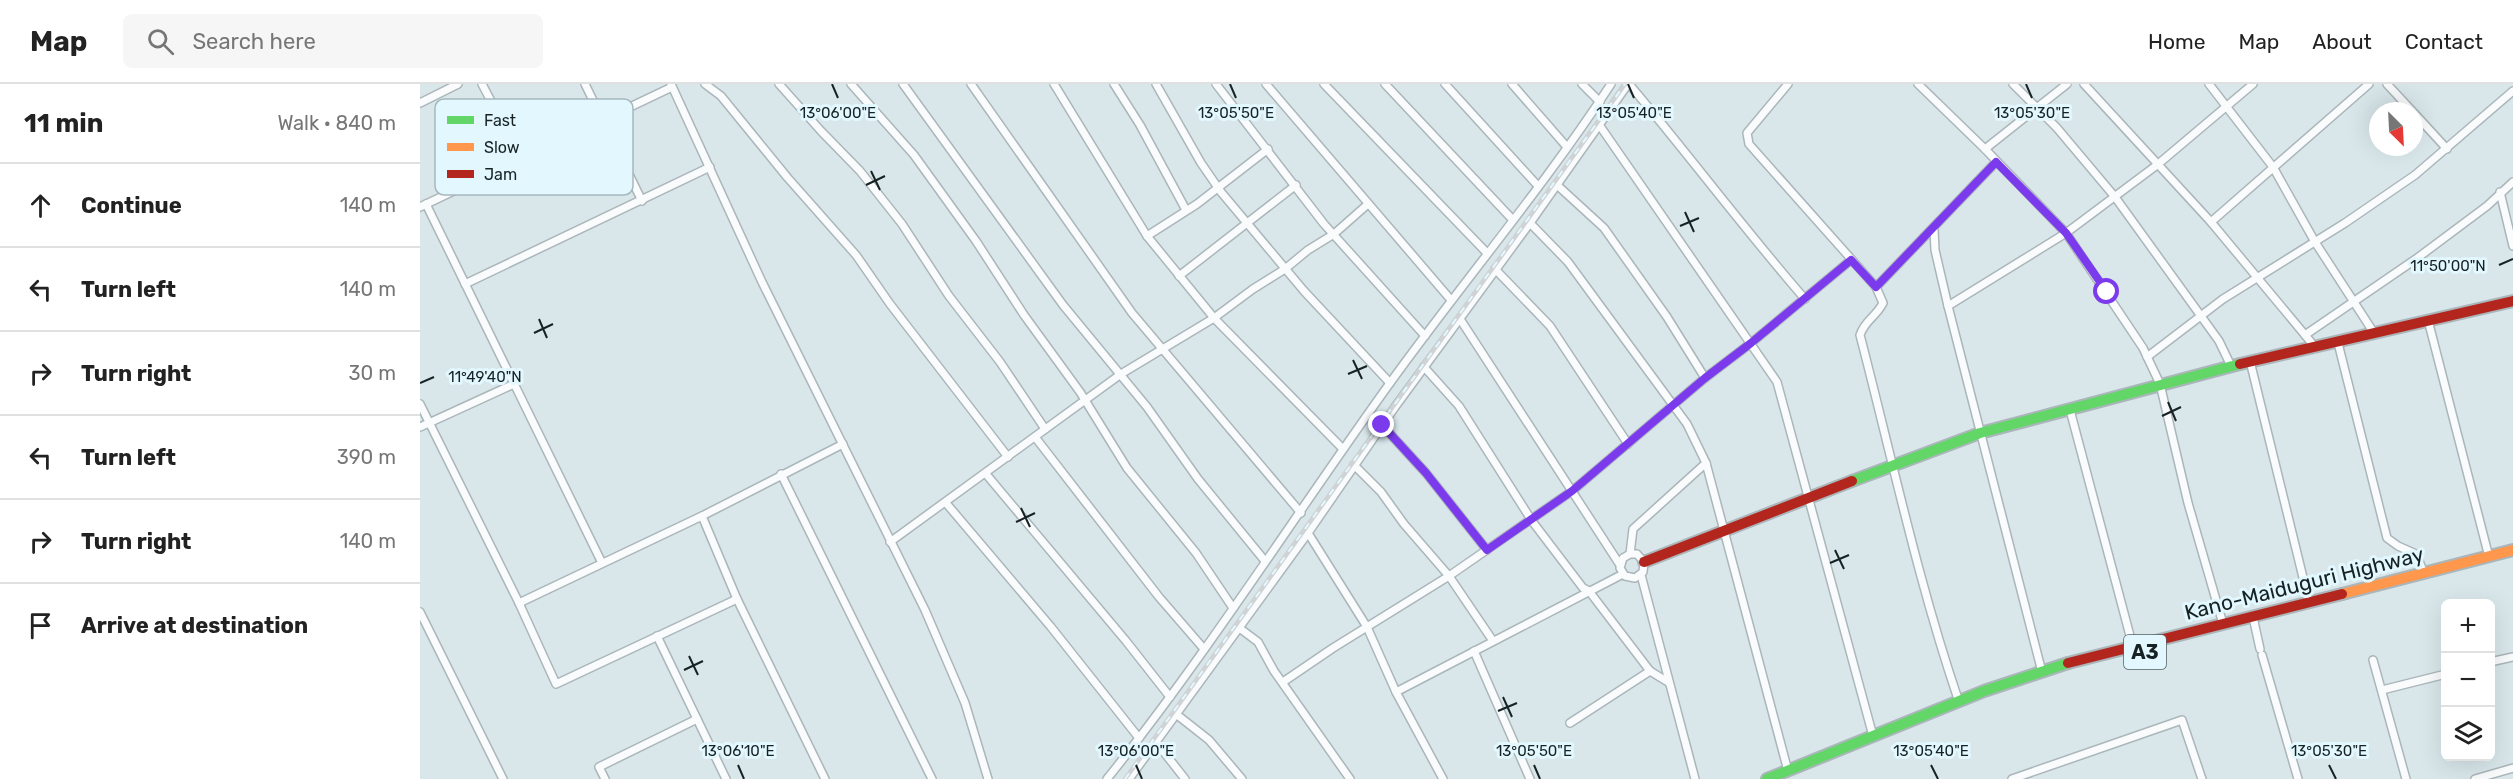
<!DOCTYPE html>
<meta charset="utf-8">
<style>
body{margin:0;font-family:Rubik,sans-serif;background:#f6f6f6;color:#222}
.controls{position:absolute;right:18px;bottom:18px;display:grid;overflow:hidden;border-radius:9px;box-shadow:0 6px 24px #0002}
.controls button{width:54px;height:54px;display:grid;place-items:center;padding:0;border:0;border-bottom:2px solid #e0e0e0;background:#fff;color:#222;font:30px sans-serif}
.compass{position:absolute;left:1949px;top:18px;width:54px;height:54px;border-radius:50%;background:#fff;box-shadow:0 6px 24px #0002;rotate:156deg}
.stop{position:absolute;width:18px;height:18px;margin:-14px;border:4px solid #7c3aed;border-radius:50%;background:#fff}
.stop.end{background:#7c3aed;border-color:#fff;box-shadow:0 2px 6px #0008}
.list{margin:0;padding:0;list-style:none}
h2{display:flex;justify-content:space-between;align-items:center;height:78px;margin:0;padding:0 24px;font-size:26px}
h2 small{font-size:20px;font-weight:400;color:#767676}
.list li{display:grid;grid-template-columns:39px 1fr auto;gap:18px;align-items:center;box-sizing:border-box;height:84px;padding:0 24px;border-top:2px solid #e0e0e0}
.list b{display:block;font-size:22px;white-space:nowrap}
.list em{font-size:20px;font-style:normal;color:#767676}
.icon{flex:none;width:33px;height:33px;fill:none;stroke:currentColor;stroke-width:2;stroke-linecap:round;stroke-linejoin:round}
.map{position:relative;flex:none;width:2093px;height:695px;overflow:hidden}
header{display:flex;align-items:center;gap:36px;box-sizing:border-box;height:84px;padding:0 30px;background:#fff;border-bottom:2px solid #e0e0e0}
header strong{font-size:28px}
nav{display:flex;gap:33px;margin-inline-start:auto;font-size:21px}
.search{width:420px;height:54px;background:#f6f6f6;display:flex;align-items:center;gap:15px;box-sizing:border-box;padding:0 21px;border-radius:9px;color:#767676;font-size:22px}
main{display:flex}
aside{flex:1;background:#fff}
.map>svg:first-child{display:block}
</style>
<header>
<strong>Map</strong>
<div class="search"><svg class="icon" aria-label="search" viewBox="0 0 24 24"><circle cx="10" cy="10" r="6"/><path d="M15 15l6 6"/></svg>Search here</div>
<nav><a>Home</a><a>Map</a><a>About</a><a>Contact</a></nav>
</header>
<main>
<aside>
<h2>11 min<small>Walk · 840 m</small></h2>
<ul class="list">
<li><svg class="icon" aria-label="ahead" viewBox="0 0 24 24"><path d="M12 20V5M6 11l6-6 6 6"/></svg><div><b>Continue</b></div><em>140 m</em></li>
<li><svg class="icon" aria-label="left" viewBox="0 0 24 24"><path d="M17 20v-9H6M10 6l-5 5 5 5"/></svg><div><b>Turn left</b></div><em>140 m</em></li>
<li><svg class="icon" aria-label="right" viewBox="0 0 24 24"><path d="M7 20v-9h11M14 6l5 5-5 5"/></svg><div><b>Turn right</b></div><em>30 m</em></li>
<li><svg class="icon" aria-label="left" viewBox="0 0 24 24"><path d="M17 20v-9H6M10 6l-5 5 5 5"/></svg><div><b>Turn left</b></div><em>390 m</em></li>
<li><svg class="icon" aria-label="right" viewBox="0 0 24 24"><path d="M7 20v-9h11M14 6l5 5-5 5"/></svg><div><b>Turn right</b></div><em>140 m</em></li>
<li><svg class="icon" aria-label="arrive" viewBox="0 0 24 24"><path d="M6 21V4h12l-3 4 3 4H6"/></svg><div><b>Arrive at destination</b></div></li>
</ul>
</aside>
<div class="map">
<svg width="2093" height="695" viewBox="0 0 2093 695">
<rect width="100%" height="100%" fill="#d9e7eb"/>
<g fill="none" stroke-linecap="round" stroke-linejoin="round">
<!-- street casing -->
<g stroke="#abb6ba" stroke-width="10">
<g id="street">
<polyline points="62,0 101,74"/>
<polyline points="165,0 222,117"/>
<polyline points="251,0 342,198 505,526 545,619 568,695"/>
<polyline points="285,0 301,12 367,93 436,171 470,220 588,373"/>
<polyline points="359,0 401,47 440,87 482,140 529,212 580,278 625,345"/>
<polyline points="431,0 494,71 556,157 604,231 660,308 707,384 776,469 813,524"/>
<polyline points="483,0 643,221 727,323 778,395 845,477"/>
<polyline points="551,0 712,229 881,429"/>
<polyline points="634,0 727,152 794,234 923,365"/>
<polyline points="694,0 720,41 766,126"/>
<polyline points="736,0 781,79 801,108 884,207 970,299"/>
<polyline points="796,0 904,140 1005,252"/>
<polyline points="846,0 1031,216"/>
<polyline points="904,0 1066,168"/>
<polyline points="965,0 1092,135"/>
<polyline points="1025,0 1118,102"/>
<polyline points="1092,0 1147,63"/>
<polyline points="1162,0 1180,18"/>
<path d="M1209 0C1269 71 1324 145 1385 215"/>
<path d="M1368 0 1327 49 1329 60 1456 203 1463 219C1456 233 1445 236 1440 251 1472 374 1498 498 1539 618"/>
<polyline points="1498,0 1565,65 1646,149 1723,264 1740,300 1768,419 1803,540"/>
<polyline points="1593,0 1637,44 1695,113 1799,257 1811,282"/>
<polyline points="1664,0 1791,138 1895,263"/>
<polyline points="1789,0 1853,83 1895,158 1954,249"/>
<polyline points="1967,0 1992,27"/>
<polyline points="0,19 38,0"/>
<polyline points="1994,29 2027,65"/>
<polyline points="1180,42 1357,298 1453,652"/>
<polyline points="1565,65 1647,0"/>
<polyline points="1137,101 1184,144 1247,233 1285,294"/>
<polyline points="2080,108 2093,162"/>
<polyline points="6,120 182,479"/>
<polyline points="0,123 252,3"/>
<polyline points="1791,138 1949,0"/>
<polyline points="1110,139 1148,178 1267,340 1286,379 1368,687"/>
<polyline points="1514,145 1515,166 1528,222 1622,588"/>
<polyline points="727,152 777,120 848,65"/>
<polyline points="1075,185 1130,242 1208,360"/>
<polyline points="759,192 876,101"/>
<polyline points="45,200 290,83"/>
<polyline points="1456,203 1576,78"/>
<polyline points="1528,222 1646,149 1737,81 1833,0"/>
<polyline points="1040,235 1200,481"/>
<polyline points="2008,236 2069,473"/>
<polyline points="1885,251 1996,175 2067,122 2093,98"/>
<polyline points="1918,259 1967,454 1978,462 1996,470 2004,489"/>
<polyline points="1727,273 1803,215 1925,139 1995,91 2093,7"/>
<polyline points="1830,277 1889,518"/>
<polyline points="1004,283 1039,322 1112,437 1163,504 1169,507 1230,587 1248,598"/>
<polyline points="0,320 99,519 136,600 317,515"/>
<polyline points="1650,326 1713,563"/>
<polyline points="962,341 1006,389 1067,466"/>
<polyline points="0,343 94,300"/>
<polyline points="615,353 739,513 784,565"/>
<polyline points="934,381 961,408 984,440 1029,492 1073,557"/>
<polyline points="361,390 512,695"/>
<polyline points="566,390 706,557 750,613"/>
<polyline points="526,419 631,543 719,654"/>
<polyline points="282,432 317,515 405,695"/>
<polyline points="888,449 947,543 976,608 1023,695"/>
<polyline points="470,458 701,290 794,234 833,205 865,185 888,166 914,150 948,120"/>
<polyline points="1210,470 1217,470 1224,478 1223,488 1215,494 1205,492 1200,484 1203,474 1210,470 1213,445 1286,379"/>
<polyline points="1221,491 1275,695"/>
<polyline points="99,519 282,432 423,360"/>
<polyline points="0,528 83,695"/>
<polyline points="1833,533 1840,565"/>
<polyline points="818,543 838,558 854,587 930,695"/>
<polyline points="237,552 306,695"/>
<polyline points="1054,567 1110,695"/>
<polyline points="1842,571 1878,695"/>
<polyline points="1953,576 1986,695"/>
<polyline points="2070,578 2093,573"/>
<polyline points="863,598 913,564 1029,492 1152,407 1285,294 1331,259 1431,176"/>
<polyline points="1962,606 2026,590"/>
<polyline points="976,608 1203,490"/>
<polyline points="756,630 789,656 822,695"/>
<polyline points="1150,639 1230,587"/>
<polyline points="736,658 765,695"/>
<polyline points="185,695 179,683 277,635"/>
<path d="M687 695C788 569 875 431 970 299 1042 199 1123 104 1191 0"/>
<polyline points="709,695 888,449 975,323 1110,139 1208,0"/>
<polyline points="1592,695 1762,636 1782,695"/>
<polyline points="2055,695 2093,684"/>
</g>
</g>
<!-- fast casing -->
<g stroke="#abb6ba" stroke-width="14">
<g id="fast">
<polyline points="1432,397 1560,349 1820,280"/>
<polyline points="1347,695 1564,607 1648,579"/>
</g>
</g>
<!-- slow casing -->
<g stroke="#abb6ba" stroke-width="14">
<polyline id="slow" points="1922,510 2093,466"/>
</g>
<!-- jam casing -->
<g stroke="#abb6ba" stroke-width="14">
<g id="jam">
<polyline points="1820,280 2093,217"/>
<polyline points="1224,478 1432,397"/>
<polyline points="1648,579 1922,510"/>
</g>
</g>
<!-- street -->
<use href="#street" stroke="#f9fbfc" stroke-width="7"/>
<!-- fast -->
<use href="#fast" stroke="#63d668" stroke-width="10"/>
<!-- slow -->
<use href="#slow" stroke="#ff974d" stroke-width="10"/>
<!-- jam -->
<use href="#jam" stroke="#b3261e" stroke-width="10"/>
<!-- rail casing -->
<g stroke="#cfd3d5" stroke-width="4.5">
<polyline id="rail" points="705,695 1205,0"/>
</g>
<!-- rail -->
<use href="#rail" stroke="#e2f8fe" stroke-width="2" stroke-dasharray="7" stroke-linecap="butt"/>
</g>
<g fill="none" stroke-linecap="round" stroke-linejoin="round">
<!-- route -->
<polyline stroke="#7c3aed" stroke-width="8" points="962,341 1006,389 1067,466 1152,407 1285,294 1331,259 1431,176 1456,203 1576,78 1646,149 1687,208"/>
</g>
<!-- ticks -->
<path fill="none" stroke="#172224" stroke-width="2" d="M412 0 418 14M810 0 816 14M1208 0 1214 14M1606 0 1612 14M451 87 460 106M446 101 465 92M1265 128 1274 148M1260 142 1279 134M2079 181 2093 175M119 235 127 254M114 249 133 240M933 276 942 295M928 290 947 282M0 299 14 293M1748 318 1756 337M1742 332 1761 323M601 424 610 443M596 438 615 429M1415 466 1424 485M1410 479 1429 471M269 572 278 591M264 586 283 577M1083 613 1092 633M1078 627 1097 619M318 681 324 695M716 681 722 695M1114 681 1120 695M1511 681 1518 695M1909 681 1916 695"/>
<g text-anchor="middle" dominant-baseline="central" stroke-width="6" stroke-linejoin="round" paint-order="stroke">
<!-- shield labels -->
<rect fill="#e2f8fe" stroke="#546265" stroke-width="1.5" x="1704" y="551" width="42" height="34" rx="4.5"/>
<g font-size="20" font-weight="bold" fill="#172224">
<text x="1725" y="568">A3</text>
</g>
<!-- street labels -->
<g font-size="21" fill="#172224" stroke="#e2f8fe">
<text transform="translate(1884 499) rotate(-14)">Kano-Maiduguri Highway</text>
</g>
</g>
<!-- legend -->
<rect x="15" y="15" width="198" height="96" rx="9" fill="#e2f8fe" stroke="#a5b8bd" stroke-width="1.5"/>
<rect x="27" y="32" width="27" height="8" fill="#63d668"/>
<rect x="27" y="59" width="27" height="8" fill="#ff974d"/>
<rect x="27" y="86" width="27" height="8" fill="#b3261e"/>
<g font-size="16" fill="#172224">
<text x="64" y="42">Fast</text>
<text x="64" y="69">Slow</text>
<text x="64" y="96">Jam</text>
</g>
<g font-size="15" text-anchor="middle" fill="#172224" stroke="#e2f8fe" stroke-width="6" stroke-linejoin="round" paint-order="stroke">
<text x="418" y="34">13°06'00"E</text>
<text x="816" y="34">13°05'50"E</text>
<text x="1214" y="34">13°05'40"E</text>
<text x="1612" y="34">13°05'30"E</text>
<text x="2028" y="187">11°50'00"N</text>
<text x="65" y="298">11°49'40"N</text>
<text x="318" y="672">13°06'10"E</text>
<text x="716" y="672">13°06'00"E</text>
<text x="1114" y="672">13°05'50"E</text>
<text x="1511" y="672">13°05'40"E</text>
<text x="1909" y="672">13°05'30"E</text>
</g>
</svg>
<div class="controls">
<button>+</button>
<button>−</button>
<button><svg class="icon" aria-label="layers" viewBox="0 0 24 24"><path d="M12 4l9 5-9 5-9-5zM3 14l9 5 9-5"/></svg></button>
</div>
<svg class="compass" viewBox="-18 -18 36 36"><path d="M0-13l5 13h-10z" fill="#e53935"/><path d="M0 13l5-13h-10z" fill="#767676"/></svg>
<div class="stop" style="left:1687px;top:208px"></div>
<div class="stop end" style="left:962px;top:341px"></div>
</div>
</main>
